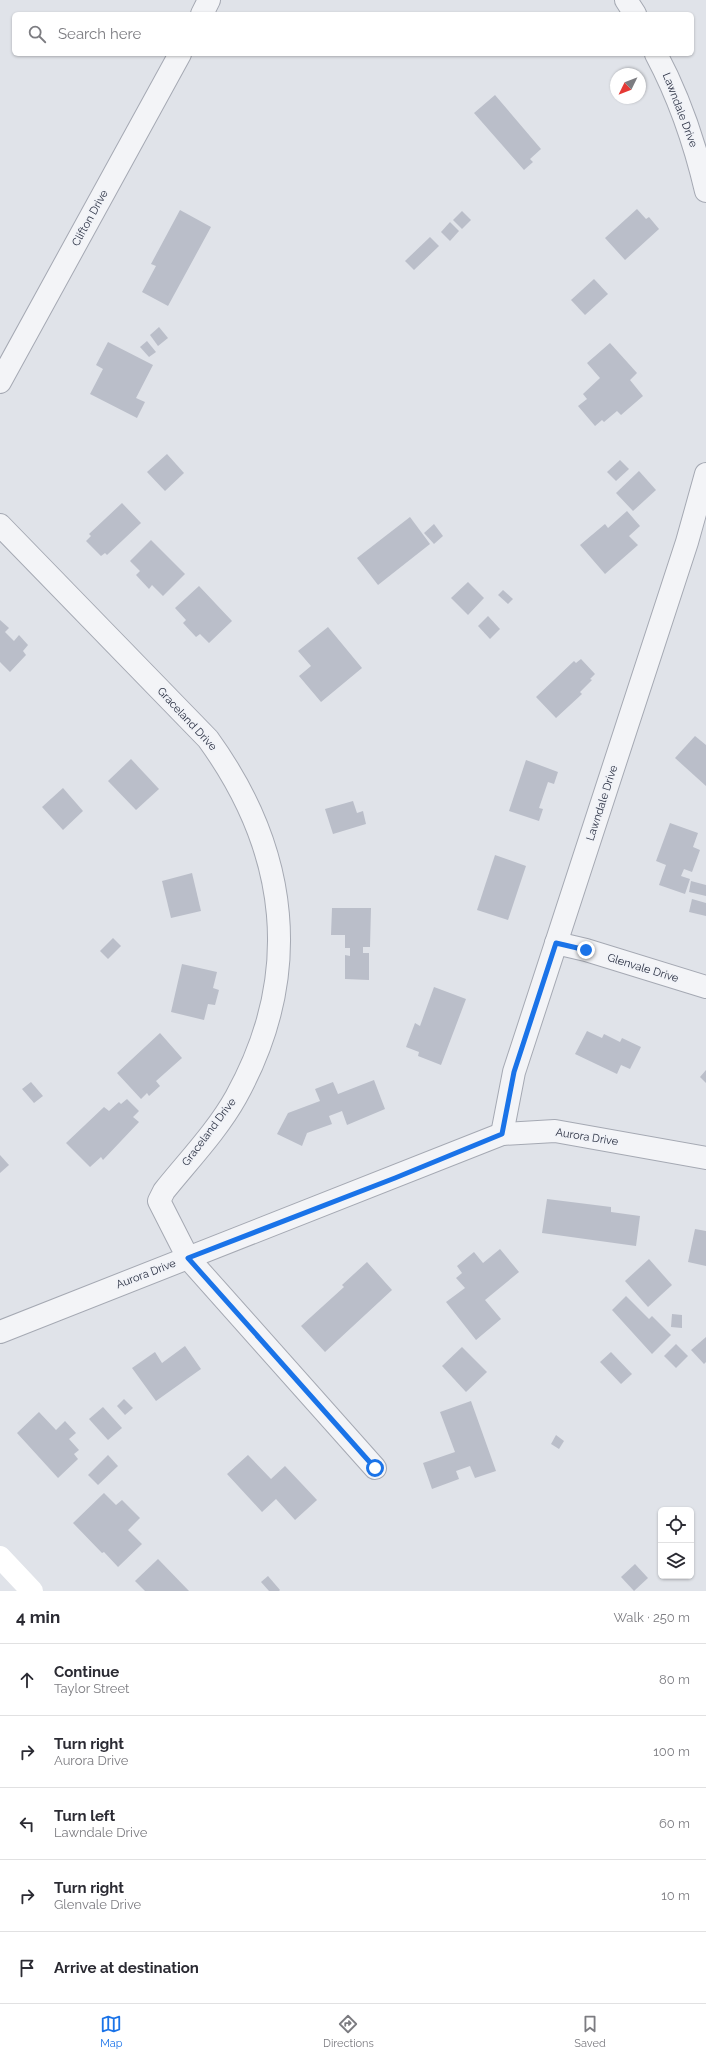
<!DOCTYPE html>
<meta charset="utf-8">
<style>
body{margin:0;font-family:Raleway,sans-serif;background:#f2f2f3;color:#2b2b33}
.controls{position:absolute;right:12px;bottom:12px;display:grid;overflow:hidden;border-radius:6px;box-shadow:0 1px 3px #0004}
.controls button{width:36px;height:36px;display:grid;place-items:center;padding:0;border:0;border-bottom:1px solid #e1e1e2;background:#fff;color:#2b2b33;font:20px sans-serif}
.compass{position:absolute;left:610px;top:68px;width:36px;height:36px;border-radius:50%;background:#fff;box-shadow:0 1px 3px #0004;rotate:227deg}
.stop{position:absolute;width:12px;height:12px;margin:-9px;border:3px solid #1a73e8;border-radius:50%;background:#fff}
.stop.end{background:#1a73e8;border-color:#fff;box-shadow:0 1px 4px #0008}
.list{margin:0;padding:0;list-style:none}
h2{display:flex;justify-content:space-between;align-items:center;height:52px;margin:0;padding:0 16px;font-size:17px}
h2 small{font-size:13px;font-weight:400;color:#7c7c81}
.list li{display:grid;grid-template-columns:26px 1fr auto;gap:12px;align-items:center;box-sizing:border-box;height:72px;padding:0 16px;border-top:1px solid #e1e1e2}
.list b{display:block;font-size:15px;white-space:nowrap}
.list p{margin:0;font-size:13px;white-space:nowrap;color:#7c7c81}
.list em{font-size:13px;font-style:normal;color:#7c7c81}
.icon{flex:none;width:22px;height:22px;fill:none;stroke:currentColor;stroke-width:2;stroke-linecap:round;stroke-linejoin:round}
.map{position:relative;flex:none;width:706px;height:1591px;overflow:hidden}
.search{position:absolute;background:#fff;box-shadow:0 1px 3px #0004;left:12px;right:12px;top:12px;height:44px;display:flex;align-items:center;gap:10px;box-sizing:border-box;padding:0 14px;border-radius:6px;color:#7c7c81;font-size:15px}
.sheet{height:412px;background:#fff}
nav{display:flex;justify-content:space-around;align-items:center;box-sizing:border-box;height:56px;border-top:1px solid #e1e1e2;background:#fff;font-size:11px;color:#7c7c81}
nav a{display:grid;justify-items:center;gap:2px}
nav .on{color:#1a73e8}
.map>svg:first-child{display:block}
</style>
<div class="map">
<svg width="706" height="1591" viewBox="0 0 706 1591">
<rect width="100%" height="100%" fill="#e0e3e9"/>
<!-- building -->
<g fill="#babec9">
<polygon points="495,95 541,149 530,159 533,162 524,170 474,113"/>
<polygon points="637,209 646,219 649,217 659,229 625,260 605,238"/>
<polygon points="180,210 211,227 168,306 142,292 156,266 151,264"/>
<polygon points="462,211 471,220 462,229 453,220"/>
<polygon points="450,222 459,231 450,241 441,232"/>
<polygon points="430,237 439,246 414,270 405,261"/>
<polygon points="594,279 608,294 585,315 571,300"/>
<polygon points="159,327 168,338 158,346 150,335"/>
<polygon points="147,341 156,352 149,357 140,347"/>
<polygon points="108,342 153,365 136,398 145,402 137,418 90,394 103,369 96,365"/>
<polygon points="610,343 637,373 630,380 643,396 621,415 617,411 604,422 602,420 595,426 578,406 587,399 583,394 600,378 587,363"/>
<polygon points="167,454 184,473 165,491 147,472"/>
<polygon points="620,460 629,469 616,481 607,472"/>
<polygon points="639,471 656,490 633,511 616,493"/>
<polygon points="122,503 141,523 107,555 105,553 101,556 86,541 91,536 89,534"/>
<polygon points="627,511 640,526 629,536 638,545 605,574 580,545 605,524 608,528"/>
<polygon points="410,517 430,544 378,585 357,558"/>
<polygon points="434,524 443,536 434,544 424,533"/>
<polygon points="151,540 185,574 163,596 152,585 149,589 136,575 140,571 130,561"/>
<polygon points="468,582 484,598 468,615 451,598"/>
<polygon points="199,586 232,621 209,643 200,634 196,637 183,623 186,620 175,608"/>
<polygon points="503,590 513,599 508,604 498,595"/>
<polygon points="488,616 500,629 490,639 478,626"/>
<polygon points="0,620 9,628 5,632 14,641 19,635 28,645 23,651 26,655 10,672 0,662"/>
<polygon points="328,627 362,668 321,702 299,676 311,666 298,651"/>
<polygon points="581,659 595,674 590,679 592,680 580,692 582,694 556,718 536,697 574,661 576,663"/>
<polygon points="695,736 706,745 706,786 675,758"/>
<polygon points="131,759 159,789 136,810 108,781"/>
<polygon points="526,760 558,772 554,784 548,782 539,808 543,809 539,821 509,811"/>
<polygon points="63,788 83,811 63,830 42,807"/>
<polygon points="353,801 357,813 363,811 366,824 333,834 325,809"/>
<polygon points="670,823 698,833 693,847 700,850 692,872 684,869 681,876 690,879 685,894 659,885 666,865 656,861"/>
<polygon points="495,855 526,866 508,920 477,910"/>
<polygon points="192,873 201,911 171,918 162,881"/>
<polygon points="691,881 706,885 706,896 689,892"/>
<polygon points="692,899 706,903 706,916 689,912"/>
<polygon points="332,908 371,908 370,947 363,947 363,953 369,953 369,980 345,979 345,955 350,956 350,948 345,948 345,935 331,935"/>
<polygon points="113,938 121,946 108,959 100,951"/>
<polygon points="182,964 217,972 213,988 219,990 215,1005 208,1004 204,1020 171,1012"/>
<polygon points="434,987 466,999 441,1065 418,1056 419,1052 406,1047 415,1023 420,1026"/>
<polygon points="587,1031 602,1038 604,1034 620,1042 622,1038 641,1047 630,1069 621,1065 617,1074 575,1054"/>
<polygon points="160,1033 182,1058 156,1081 160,1086 149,1096 147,1093 141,1099 117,1073"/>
<polygon points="706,1070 706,1083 700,1077"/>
<polygon points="374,1080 385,1109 347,1125 342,1111 329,1116 332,1124 307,1133 302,1146 277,1134 288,1113 320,1101 315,1089 333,1082 338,1094"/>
<polygon points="31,1082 43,1096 34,1103 22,1089"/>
<polygon points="127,1099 139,1111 133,1117 139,1122 103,1160 101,1157 90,1167 66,1143 104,1107 109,1111 119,1102 121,1104"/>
<polygon points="0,1155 9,1165 0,1173"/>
<polygon points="547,1199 611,1207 611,1212 640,1216 636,1246 542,1233"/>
<polygon points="695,1229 706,1231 706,1266 688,1262"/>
<polygon points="500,1249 519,1272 485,1300 501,1319 476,1340 446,1302 465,1288 456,1278 462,1273 457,1266 474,1252 483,1263"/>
<polygon points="649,1259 672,1285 648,1307 625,1281"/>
<polygon points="367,1262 392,1290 325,1352 301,1326 344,1287 342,1285"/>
<polygon points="626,1296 649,1319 652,1316 671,1335 652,1354 612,1310"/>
<polygon points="672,1314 682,1315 682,1328 671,1327"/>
<polygon points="706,1337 706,1362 704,1364 691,1350"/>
<polygon points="676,1344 688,1356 676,1368 664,1356"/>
<polygon points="185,1346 201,1369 156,1401 132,1368 155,1352 162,1363"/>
<polygon points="462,1347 487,1372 466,1392 442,1366"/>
<polygon points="611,1352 632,1374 621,1384 600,1362"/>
<polygon points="124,1399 133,1408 125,1415 117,1406"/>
<polygon points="471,1401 496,1471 475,1478 470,1466 456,1471 459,1479 432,1489 423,1463 455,1452 440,1412"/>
<polygon points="103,1407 122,1428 108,1440 89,1419"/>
<polygon points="39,1412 56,1430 65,1421 76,1433 69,1439 79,1450 74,1454 78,1459 58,1478 17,1433"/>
<polygon points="556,1435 564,1441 559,1449 551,1444"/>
<polygon points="108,1455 118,1466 98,1485 88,1475"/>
<polygon points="248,1455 271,1479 285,1466 317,1500 295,1520 276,1499 262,1512 227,1474"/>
<polygon points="104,1493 116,1505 122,1500 140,1518 128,1530 142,1544 118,1567 104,1552 102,1553 73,1523"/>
<polygon points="158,1559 189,1591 145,1591 135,1581"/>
<polygon points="635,1564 648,1578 634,1591 621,1577"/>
<polygon points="268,1576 280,1590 279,1591 269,1591 261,1582"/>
</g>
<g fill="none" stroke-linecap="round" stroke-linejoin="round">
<!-- street casing -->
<g stroke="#a5a9b3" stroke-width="24">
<g id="street">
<polyline points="626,0 635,14"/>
<polyline points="202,14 209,0"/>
<path d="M656 54C679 97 695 144 706 191"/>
<polyline points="0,382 180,54"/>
<path d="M0 525 208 739C289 851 304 974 236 1097 217 1131 188 1161 164 1191L159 1201 188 1258 375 1468"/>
<polyline points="556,943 586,950 706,987"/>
<polyline points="502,1134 514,1072 687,542 706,474"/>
<polyline points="0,1332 502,1134 555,1131 706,1158"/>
</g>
</g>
<!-- street -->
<use href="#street" stroke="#f3f4f7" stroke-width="22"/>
<!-- secondary -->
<polyline stroke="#fff" stroke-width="22" points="0,1557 32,1591"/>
</g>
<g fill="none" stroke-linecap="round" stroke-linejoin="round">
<!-- route -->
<polyline stroke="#1a73e8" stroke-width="5" points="375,1468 188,1258 395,1178 502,1134 514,1072 556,943 586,950"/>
</g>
<g text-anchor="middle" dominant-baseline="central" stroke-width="3" stroke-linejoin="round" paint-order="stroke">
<!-- street labels -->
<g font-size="11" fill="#292f41" stroke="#f0f2f7">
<text transform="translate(680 110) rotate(69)">Lawndale Drive</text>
<text transform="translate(90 218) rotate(-61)">Clifton Drive</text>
<text transform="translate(187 719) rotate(47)">Graceland Drive</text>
<text transform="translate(602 803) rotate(-72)">Lawndale Drive</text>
<text transform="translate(643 968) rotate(17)">Glenvale Drive</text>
<text transform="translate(209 1132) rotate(-53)">Graceland Drive</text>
<text transform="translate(587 1137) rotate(9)">Aurora Drive</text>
<text transform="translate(146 1274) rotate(-21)">Aurora Drive</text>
</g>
</g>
</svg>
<div class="controls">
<button><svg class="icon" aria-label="locate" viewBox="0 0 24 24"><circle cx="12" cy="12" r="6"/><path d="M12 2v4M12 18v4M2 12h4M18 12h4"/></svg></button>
<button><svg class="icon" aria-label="layers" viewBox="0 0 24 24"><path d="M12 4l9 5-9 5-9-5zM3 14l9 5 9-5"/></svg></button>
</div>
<svg class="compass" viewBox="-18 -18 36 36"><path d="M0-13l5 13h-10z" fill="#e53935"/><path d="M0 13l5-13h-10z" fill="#7c7c81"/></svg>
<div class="stop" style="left:375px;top:1468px"></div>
<div class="stop end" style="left:586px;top:950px"></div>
<div class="search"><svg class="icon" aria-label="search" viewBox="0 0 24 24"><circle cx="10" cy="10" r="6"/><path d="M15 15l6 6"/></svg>Search here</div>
</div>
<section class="sheet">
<h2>4 min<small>Walk · 250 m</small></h2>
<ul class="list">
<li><svg class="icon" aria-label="ahead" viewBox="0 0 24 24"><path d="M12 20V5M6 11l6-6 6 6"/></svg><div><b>Continue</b><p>Taylor Street</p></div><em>80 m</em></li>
<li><svg class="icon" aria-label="right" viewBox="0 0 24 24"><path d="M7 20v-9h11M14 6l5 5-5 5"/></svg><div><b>Turn right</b><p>Aurora Drive</p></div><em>100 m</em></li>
<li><svg class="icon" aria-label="left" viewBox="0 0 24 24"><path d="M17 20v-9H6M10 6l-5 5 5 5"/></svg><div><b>Turn left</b><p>Lawndale Drive</p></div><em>60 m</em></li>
<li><svg class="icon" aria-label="right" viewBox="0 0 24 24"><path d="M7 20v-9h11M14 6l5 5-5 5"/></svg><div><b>Turn right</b><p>Glenvale Drive</p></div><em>10 m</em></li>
<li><svg class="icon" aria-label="arrive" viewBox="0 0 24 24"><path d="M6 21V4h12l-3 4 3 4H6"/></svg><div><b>Arrive at destination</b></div></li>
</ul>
</section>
<nav>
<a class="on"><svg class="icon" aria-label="map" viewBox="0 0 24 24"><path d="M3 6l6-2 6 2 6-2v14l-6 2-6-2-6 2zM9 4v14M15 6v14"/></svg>Map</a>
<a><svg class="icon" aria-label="directions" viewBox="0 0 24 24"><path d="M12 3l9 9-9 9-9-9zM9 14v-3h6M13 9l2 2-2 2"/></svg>Directions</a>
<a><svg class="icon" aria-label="saved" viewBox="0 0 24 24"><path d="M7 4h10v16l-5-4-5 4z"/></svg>Saved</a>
</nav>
